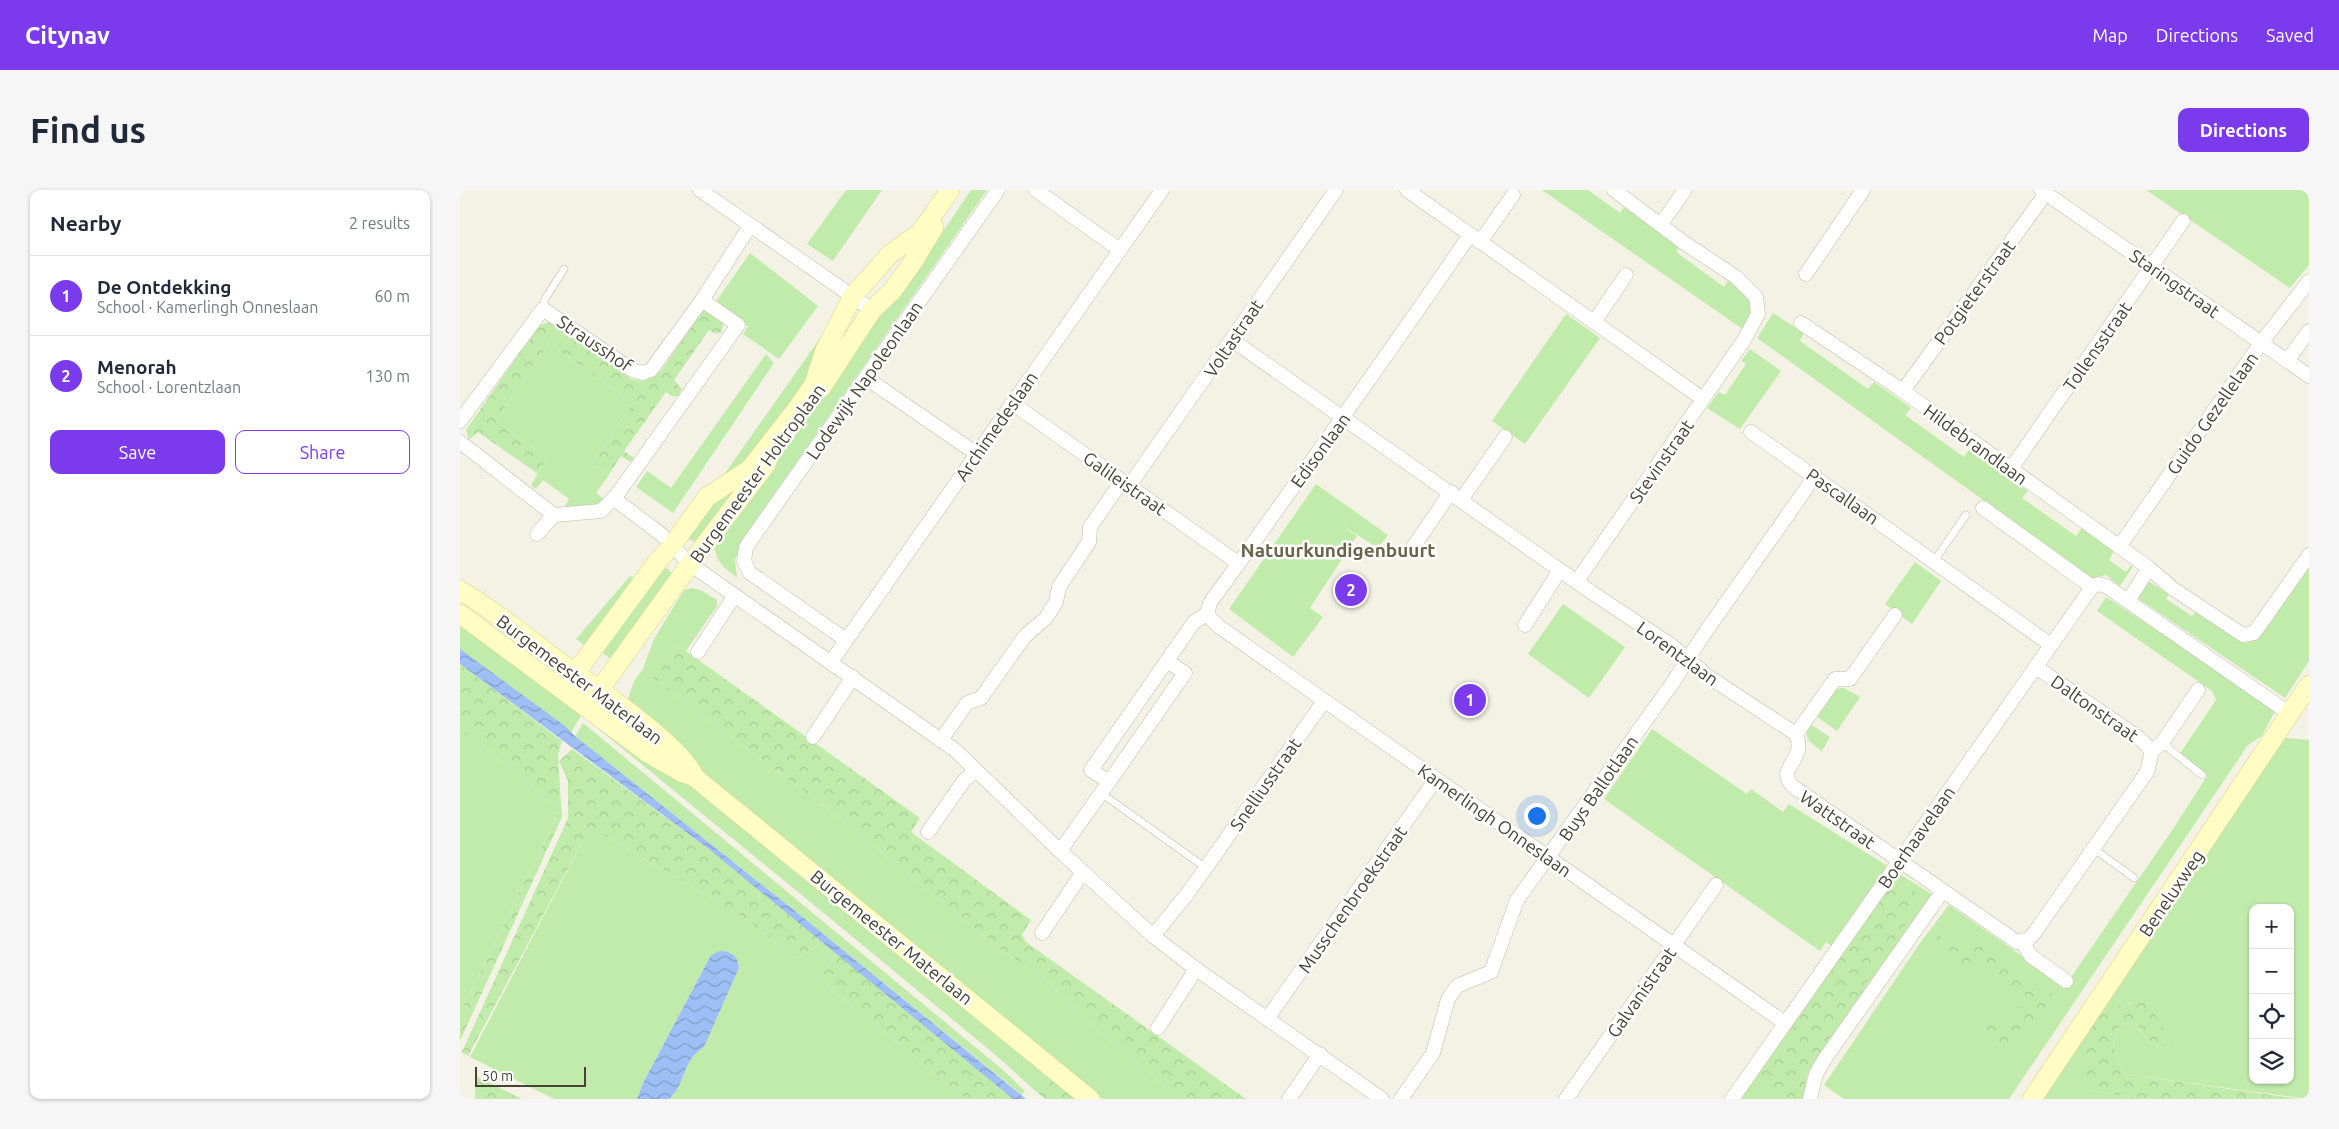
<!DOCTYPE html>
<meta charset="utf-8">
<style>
body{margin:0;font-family:Ubuntu,sans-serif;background:#f6f6f7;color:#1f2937}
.controls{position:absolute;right:15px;bottom:15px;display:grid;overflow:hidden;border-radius:10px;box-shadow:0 1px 4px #0004}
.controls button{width:45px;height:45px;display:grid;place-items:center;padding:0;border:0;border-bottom:1px solid #e0e1e3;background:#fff;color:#1f2937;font:25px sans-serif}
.scale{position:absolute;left:15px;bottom:12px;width:111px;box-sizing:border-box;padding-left:5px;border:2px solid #474334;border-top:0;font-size:14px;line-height:18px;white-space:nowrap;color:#474334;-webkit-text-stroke:4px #fff;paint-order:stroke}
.you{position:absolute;left:1076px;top:625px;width:18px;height:18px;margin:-12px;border:4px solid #fff;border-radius:50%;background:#1a73e8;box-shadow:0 0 0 8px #1a73e833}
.badge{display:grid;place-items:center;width:32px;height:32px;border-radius:50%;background:#7c3aed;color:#fff;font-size:16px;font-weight:700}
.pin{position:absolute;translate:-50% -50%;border:2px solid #fff;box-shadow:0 1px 5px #0006}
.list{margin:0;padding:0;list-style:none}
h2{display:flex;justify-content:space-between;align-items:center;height:65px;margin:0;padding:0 20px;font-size:21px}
h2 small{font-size:16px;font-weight:400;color:#747a83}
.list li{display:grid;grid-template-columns:32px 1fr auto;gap:15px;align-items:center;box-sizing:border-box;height:80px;padding:0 20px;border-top:1px solid #e0e1e3}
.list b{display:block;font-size:19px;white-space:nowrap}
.list p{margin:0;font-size:16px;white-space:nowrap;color:#747a83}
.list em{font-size:16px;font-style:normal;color:#747a83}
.actions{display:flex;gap:10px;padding:15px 20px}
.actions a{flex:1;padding:11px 0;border:1px solid #7c3aed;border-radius:10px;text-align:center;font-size:18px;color:#7c3aed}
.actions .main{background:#7c3aed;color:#fff}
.icon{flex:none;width:28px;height:28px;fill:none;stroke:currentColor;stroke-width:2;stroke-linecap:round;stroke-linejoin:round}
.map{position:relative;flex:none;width:1849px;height:909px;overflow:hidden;border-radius:10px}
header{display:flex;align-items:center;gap:30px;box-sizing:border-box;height:70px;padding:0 25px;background:#7c3aed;color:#fff}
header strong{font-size:24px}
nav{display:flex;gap:28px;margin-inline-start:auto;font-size:18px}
.intro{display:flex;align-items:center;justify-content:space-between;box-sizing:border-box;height:120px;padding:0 30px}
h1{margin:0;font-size:35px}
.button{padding:12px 22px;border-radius:10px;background:#7c3aed;color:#fff;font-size:18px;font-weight:700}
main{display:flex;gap:30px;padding:0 30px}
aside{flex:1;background:#fff;border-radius:10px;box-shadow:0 1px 4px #0004}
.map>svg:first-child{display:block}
</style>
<header>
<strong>Citynav</strong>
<nav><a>Map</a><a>Directions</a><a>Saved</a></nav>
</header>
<div class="intro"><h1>Find us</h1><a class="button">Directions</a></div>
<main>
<aside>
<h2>Nearby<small>2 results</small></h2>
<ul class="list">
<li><span class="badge">1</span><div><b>De Ontdekking</b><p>School · Kamerlingh Onneslaan</p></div><em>60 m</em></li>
<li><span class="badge">2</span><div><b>Menorah</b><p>School · Lorentzlaan</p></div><em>130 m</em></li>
</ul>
<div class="actions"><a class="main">Save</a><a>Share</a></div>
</aside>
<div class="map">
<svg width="1849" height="909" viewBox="0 0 1849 909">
<defs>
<pattern id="forest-crowns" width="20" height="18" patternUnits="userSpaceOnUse" patternTransform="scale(1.25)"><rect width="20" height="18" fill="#c1ebab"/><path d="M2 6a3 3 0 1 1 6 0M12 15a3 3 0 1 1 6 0" fill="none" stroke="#a7cb94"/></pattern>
<pattern id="water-waves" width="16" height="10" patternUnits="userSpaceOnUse" patternTransform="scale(1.25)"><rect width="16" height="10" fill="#9dbff5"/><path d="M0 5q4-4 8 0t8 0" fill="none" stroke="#829dc7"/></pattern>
</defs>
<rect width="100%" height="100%" fill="#f4f2e5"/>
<!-- green -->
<g fill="#c1ebab" fill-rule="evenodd">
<polygon points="386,0 422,0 373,71 347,54"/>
<path d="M511 0H527L301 323 275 369 277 387C263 378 257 372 254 356L265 338 346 231 388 163 457 80Z"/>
<polygon points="1082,0 1128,0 1160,23 1164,17 1220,57 1216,62 1264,97 1268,91 1298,113 1287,142"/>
<polygon points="1686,0 1849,0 1849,75 1830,98"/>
<polygon points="290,63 358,116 319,169 283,144 288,136 255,113"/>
<polygon points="1313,123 1344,143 1340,151 1408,199 1414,192 1451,218 1445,225 1504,267 1509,260 1568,301 1562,308 1616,346 1622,338 1654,361 1649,370 1666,382 1672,374 1672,378 1660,396 1646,385 1632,388 1297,148"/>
<polygon points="1106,124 1140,148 1065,254 1032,231"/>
<polygon points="370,134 352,188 290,279 261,289"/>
<polygon points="99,138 105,142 95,158 173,213 133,274 148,286 136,303 145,310 140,316 104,318 109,309 83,290 76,299 71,295 87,268 36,231"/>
<polygon points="1290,159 1321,181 1280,239 1247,218 1259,202 1265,205 1286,174 1281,171"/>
<polygon points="306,164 314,173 213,323 176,297 187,281 211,298"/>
<polygon points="294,284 236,352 227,349 252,312"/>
<polygon points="856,294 928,345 918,358 883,336 897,346 850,418 863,427 833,467 769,419"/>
<polygon points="1455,372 1481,391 1452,434 1425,414"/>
<polygon points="1849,375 1849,471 1825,508 1673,405 1683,388 1709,404 1706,409 1732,426 1736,421 1784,453 1796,450"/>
<polygon points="204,378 208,379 212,384 155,472 140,461"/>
<polygon points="170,386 174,388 131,450 124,455 116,449"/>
<polygon points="232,398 240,400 257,410 257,416 226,461 217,456 194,489 364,616 543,761 585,789 639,841 720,909 643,909 243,584 166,515 174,491 183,479 194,449 224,400"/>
<polygon points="1646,407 1816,519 1802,546 1788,555 1549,909 1384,909 1364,895 1460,753 1489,715 1605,796 1713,639 1747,586 1719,565 1756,510 1752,501 1637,421"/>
<polygon points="1103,414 1165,457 1129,508 1068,464"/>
<polygon points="0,430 124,520 111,543 0,464"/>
<polygon points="1380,498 1384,498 1400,507 1377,541 1356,526 1374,500"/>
<polygon points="131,526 214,581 587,883 572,898 538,867 360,720 125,528"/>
<polygon points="123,533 543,880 565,901 562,905 345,729 115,546"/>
<path d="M1350 534 1370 547 1362 561C1350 553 1342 547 1350 534Z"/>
<polygon points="1192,539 1287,604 1291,599 1323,622 1329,614 1473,705 1347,886 1344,909 1273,909 1373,757 1366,752 1360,761 1144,609"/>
<polygon points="9,544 100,620 0,823 0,545"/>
<path d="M1825 548 1849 550V909L1664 884C1659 871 1644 840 1665 834 1669 833 1672 832 1676 834 1684 846 1693 862 1709 857L1710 852 1670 813 1638 822ZM1793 718H1830V890H1793Z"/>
<path d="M130 637 286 729 335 769 364 752 378 763 358 788 506 909H209C227 893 220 873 244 857L279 778V772L251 765 184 891 177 909H94L10 867Z"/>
<polygon points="1625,842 1629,901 1686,909 1580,909"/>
</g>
<!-- forest -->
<g fill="url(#forest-crowns)">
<polygon points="244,119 263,133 262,142 256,144 249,140 214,190 222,199 218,206 211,206 206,202 164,261 174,268 170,272 161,266 148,286 133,274 173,213 95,158 105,142 171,189 184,191 200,182"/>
<polygon points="89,132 99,138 36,231 87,268 78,284 18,242 9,250 6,240 78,136"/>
<polygon points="217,456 226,461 460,628 451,642 571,730 562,745 566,752 786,909 720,909 639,841 585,789 543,761 364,616 194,489 195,483"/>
<polygon points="0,474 102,551 98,565 102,627 0,851 0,823 100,620 9,544 0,545"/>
<polygon points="112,559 250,660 364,752 335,769 286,729 130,637 8,866 2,862 108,628 108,591 99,571"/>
<polygon points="1435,694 1443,694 1457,704 1458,708 1453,724 1348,880 1342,909 1323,909 1299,888 1427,699"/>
<polygon points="1471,740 1505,764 1516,753 1595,806 1578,832 1566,831 1546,858 1517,840 1525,826 1541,837 1546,837 1567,806 1516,771 1508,783 1463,752"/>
<polygon points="378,763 553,909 506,909 358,788"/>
<path d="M1684 812 1690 815 1710 852 1709 857C1693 862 1685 846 1676 834 1672 832 1669 833 1665 834 1644 840 1659 871 1664 884L1841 909H1686L1628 901C1628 889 1622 851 1625 842 1634 817 1662 814 1684 812Z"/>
<polygon points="587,883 618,909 585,909 572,898"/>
<polygon points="16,886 62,909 15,909"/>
</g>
<!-- water -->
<g fill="url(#water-waves)">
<polygon points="0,459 105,536 115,546 345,729 566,909 553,909 250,660 0,474"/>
<path d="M260 761C271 761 279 767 279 778L244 857C220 873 227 893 209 909H177L184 891 251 765Z"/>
</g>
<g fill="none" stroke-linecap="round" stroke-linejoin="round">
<!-- lane casing -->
<g stroke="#c0bca7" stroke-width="8">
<g id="lane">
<polyline points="83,119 85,109 104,79"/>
<polyline points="1474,371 1506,325"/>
<polyline points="1702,553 1742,585"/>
<polyline points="641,603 746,678"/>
<polyline points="1634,659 1674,688"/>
</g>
</g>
<!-- street casing -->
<g stroke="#c0bca7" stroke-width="15">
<g id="street">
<polyline points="240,0 412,120"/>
<polyline points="576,0 660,60"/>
<polyline points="947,0 1243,209"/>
<polyline points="1581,0 1849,186"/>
<polyline points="1201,34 1225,0"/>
<polyline points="1020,52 1053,5"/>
<polyline points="1346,84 1403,0"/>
<polyline points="1134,132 1166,85"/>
<polyline points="1341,133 1443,201 1689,378 1712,398 1783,445 1794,443 1849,365"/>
<polyline points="772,150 1134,404 1211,455 1249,487 1336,544"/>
<polyline points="1827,171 1849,141"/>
<polyline points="406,188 517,264"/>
<polyline points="1443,201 1586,3"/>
<polyline points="552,213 778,373"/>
<polyline points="0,231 83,119 172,180 183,183 191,180 242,110 290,36"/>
<polyline points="1291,242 1591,455"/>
<polyline points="0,252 94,325 77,344"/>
<polyline points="1550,280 1723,31"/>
<polyline points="669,296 876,0"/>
<polyline points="153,308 202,345 230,374 495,560 600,661 693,746 736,779 922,909"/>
<polyline points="1001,310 1045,247"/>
<polyline points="1523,318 1632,397"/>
<polyline points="94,325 141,321 156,306 278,135 242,110"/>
<polyline points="953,357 991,302"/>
<polyline points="1659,357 1801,153 1849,91"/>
<polyline points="1117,391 1284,150 1298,124 1296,107 1276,87 1223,52 1154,0"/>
<polyline points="1668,411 1689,378"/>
<polyline points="747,424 758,436 1325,833"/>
<path d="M1435 425 1390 489H1375L1336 544C1348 572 1312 578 1335 598L1557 752 1569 749 1575 742 1687 582 1692 561 1702 553 1738 500"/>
<polyline points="1065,435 1100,380"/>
<polyline points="386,450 290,383 284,371 286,357 538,0"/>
<polyline points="238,462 275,405"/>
<polyline points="371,472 702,0"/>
<polyline points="1576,477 1679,548 1692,561"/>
<polyline points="353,547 393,487"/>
<polyline points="481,550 507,513 521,508 565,446 586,428 596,412 599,397 629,352 630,337 662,291"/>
<polyline points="649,592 725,483 707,471"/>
<polyline points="468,642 503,592 514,581"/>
<path d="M600 661 649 592 631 580 734 432 747 424 750 413C838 291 925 168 1010 45"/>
<polyline points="582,743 623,682"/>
<polyline points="693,746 728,703 864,511"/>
<polyline points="1562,752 1571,766 1606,791"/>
<polyline points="807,829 976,589"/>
<polyline points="698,838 736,779"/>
<polyline points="829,909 860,864"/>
<polyline points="941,909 973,863 988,809 997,796 1031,782 1057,710 1214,491 1242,447 1355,286"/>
<polyline points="1106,909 1256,695"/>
<polyline points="1272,909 1632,397 1638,394 1646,396 1830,524"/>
<polyline points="1350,909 1356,884 1364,870 1482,702"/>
</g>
</g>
<!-- secondary casing -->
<g stroke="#d7d391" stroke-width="20">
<g id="secondary">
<polyline points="361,198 412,120 433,100 453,72 474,37"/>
<path d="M0 400C33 420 63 444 93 467 128 493 214 549 233 584"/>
<polyline points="0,424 188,563 223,583 233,586 630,909"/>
<polyline points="103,500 198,371 213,354 247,307 290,279 339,216 354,194 365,160 393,106 430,64 460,43 490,0"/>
<polyline points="127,517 230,374 307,273"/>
<polyline points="1572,909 1849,495"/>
</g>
</g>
<!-- lane -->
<use href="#lane" stroke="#fff" stroke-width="7"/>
<!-- street -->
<use href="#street" stroke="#fff" stroke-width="14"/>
<!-- secondary -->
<use href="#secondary" stroke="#fffdc4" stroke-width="19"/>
</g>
<g text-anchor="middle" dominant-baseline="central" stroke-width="5" stroke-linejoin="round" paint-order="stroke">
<!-- street labels -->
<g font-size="18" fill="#474334" stroke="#fff">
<text transform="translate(1715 93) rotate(35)">Staringstraat</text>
<text transform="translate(1514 102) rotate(-54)">Potgieterstraat</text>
<text transform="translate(773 148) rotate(-56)">Voltastraat</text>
<text transform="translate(135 153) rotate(34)">Strausshof</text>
<text transform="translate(1637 156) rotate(-55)">Tollensstraat</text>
<text transform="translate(404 190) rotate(-55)">Lodewijk Napoleonlaan</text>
<text transform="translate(1752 223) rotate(-55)">Guido Gezellelaan</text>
<text transform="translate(536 236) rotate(-55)">Archimedeslaan</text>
<text transform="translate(1516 254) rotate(36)">Hildebrandlaan</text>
<text transform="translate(860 260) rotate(-54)">Edisonlaan</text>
<text transform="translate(1201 271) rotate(-55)">Stevinstraat</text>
<text transform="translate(297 283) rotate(-54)">Burgemeester Holtroplaan</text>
<text transform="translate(665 293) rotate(35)">Galileistraat</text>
<text transform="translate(1383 306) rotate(35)">Pascallaan</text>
<text transform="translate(1218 463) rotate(36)">Lorentzlaan</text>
<text transform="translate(120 489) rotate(37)">Burgemeester Materlaan</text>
<text transform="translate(1635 518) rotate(35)">Daltonstraat</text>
<text transform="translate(805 594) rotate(-55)">Snelliusstraat</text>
<text transform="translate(1138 598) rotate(-55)">Buys Ballotlaan</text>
<text transform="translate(1378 629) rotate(35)">Wattstraat</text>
<text transform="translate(1035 630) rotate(35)">Kamerlingh Onneslaan</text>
<text transform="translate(1456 647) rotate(-55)">Boerhaavelaan</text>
<text transform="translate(1711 703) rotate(-56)">Beneluxweg</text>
<text transform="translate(892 709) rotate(-55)">Musschenbroekstraat</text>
<text transform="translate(432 747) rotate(39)">Burgemeester Materlaan</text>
<text transform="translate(1181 802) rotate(-55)">Galvanistraat</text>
</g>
<!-- neighbourhood labels -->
<g font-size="19" font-weight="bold" fill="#6a644b" stroke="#fff">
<text x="878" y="360">Natuurkundigenbuurt</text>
</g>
</g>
</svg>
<div class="controls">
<button>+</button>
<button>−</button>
<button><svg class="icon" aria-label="locate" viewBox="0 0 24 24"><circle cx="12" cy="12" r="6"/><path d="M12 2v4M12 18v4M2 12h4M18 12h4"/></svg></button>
<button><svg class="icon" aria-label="layers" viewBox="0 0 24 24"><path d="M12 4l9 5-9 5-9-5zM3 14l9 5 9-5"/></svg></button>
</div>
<div class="scale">50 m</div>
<div class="you"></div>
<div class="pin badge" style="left:1010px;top:510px">1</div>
<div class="pin badge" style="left:891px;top:400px">2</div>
</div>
</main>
